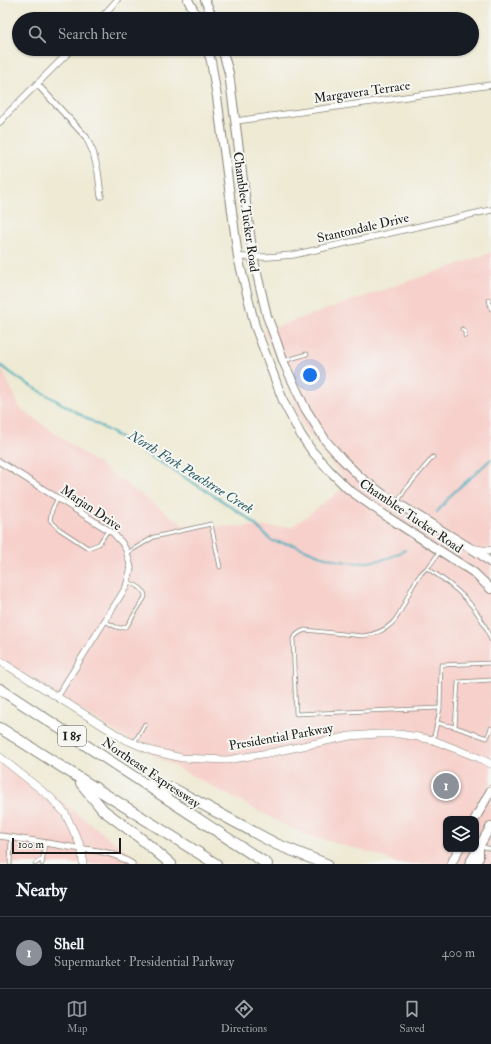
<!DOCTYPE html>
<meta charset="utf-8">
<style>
body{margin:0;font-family:"IM FELL Double Pica",serif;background:#242831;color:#f1f3f6}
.controls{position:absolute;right:12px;bottom:12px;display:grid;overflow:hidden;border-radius:8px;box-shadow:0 1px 3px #0004}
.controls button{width:36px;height:36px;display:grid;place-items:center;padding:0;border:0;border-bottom:1px solid #363941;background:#171b24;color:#f1f3f6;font:20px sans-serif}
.scale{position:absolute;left:12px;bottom:10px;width:109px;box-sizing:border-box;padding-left:4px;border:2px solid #1c1c1c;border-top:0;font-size:11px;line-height:14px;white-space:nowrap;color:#1c1c1c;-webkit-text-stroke:3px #f6f6f2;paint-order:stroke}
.you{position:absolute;left:310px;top:375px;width:14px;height:14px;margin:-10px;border:3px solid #fff;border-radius:50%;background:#1a73e8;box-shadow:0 0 0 6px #1a73e833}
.badge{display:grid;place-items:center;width:26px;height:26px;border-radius:50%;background:#8c9099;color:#fff;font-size:13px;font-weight:700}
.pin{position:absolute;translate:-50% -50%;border:2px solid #fff;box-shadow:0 1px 4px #0006}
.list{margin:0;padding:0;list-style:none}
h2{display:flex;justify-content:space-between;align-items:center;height:52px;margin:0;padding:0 16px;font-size:17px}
h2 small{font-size:13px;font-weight:400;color:#9ea1a6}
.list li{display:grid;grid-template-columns:26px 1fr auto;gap:12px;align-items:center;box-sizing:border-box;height:72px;padding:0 16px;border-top:1px solid #363941}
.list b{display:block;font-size:15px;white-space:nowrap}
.list p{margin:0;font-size:13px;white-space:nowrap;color:#9ea1a6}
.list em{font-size:13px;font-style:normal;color:#9ea1a6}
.icon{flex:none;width:22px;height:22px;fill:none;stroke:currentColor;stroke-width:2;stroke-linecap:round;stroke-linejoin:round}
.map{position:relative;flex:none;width:491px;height:864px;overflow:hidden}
.search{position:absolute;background:#171b24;box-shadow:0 1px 3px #0004;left:12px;right:12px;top:12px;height:44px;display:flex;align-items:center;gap:10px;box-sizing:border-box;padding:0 14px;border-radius:22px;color:#9ea1a6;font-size:15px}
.sheet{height:124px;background:#171b24}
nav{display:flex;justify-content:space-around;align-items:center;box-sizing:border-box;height:56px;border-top:1px solid #363941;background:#171b24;font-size:11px;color:#9ea1a6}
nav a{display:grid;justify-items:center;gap:2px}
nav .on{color:#8c9099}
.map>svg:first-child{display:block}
</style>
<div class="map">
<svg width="491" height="864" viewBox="0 0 491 864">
<rect width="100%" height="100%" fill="#f6f6f2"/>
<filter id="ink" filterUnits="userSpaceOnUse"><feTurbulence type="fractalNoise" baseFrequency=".025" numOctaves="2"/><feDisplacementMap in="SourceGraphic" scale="8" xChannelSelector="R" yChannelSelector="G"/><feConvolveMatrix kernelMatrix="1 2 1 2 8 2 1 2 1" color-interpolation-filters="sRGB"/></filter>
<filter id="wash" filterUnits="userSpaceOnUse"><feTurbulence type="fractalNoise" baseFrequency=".012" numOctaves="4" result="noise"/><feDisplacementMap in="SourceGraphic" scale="16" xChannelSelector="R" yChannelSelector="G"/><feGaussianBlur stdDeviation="0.9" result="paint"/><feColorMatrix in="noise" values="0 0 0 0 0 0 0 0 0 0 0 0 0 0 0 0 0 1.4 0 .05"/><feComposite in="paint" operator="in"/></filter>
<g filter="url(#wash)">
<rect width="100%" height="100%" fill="#eeead4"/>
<!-- built -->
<g fill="#f7d0cb" fill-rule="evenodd">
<path d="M491 253V864H399L372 853 302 834 153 755 0 660V364L20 408 185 526 292 527 348 485 302 424 281 364 264 331ZM446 819H476V849H446Z"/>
<polygon points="0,755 109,838 144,864 0,864"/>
</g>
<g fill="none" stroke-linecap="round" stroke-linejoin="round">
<!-- stream -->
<g stroke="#3eacbc" stroke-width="2">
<polyline points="0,365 21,380 126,441 221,500 249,519 272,541 294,545 319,555 339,561 359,563 382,560 393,556 405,550"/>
<polyline points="437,512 454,492 475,474 491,459"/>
</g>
</g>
</g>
<g filter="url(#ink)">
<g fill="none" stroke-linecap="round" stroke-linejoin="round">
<!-- service casing -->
<g stroke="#858378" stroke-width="4.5">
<g id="service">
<polyline points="489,300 491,309"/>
<polyline points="462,329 465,332 465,336"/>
<polyline points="284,361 307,354"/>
<polyline points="58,498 52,510 50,520 59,529 88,548 99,544 108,530"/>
<polyline points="397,503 405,490 433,457"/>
<path d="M440 551C436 556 433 562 429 566 426 569 422 572 420 575 399 602 405 630 363 636L305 630C299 632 296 634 293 639L296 714 440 708"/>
<polyline points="127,553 154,537 211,524 220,567"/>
<path d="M427 568C456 587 479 606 491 640"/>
<path d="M105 621C112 625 120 631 127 626L145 597C145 588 135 585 128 582"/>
<polyline points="437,723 455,727 487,738 491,728"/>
<polyline points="455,727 458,682 491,680"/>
<polyline points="433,740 437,723 440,708 441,665 491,663"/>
<polyline points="134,743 145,724"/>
<polyline points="481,846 491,849"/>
<polyline points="10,864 11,837"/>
<polyline points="35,864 39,861 42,860"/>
<polyline points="42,864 45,843"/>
<polyline points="490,864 491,862"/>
</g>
</g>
<!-- minor casing -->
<g stroke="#858378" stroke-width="7">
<g id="minor">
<polyline points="100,19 117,0"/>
<polyline points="37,84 86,137 93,152 98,172 101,196"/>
<polyline points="236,121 491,85"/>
<polyline points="0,122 9,112 72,49"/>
<polyline points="238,257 268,257 293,255 491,210"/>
<polyline points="0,462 113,533 122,543 126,550 131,568 126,587 57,697"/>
<path d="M0 836C23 839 47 843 70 847 94 851 111 850 132 864"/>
</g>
</g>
<!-- tertiary casing -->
<g stroke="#858378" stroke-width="8">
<g id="tertiary">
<polyline points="471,548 488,551 491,550"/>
<polyline points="0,661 124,739 152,751 182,758 227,760 274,752 350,736 378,734 399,734 418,737 433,740 479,758 491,764"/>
<polyline points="0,757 50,797 65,813 82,849 83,864"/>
</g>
</g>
<!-- secondary casing -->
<g stroke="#858378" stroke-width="10">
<g id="secondary">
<polyline points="188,0 193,9 196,19"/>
<polyline points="205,0 213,19"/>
<polyline points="207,49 211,61 217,97 238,257 255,326 284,403 301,435 312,451 329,470 348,489 386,516 473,572 491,589"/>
<polyline points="222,49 229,73 253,257 267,316 276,340 284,363 305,408 326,441 341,458 360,477 384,495 480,554 491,563"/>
<polyline points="475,819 491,790"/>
<polyline points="451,864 459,849"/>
<polyline points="469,864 491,826"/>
<polyline points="475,864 479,858 479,848"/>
</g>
</g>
<!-- motorway casing -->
<g stroke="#858378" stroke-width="12">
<g id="motorway">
<polyline points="0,689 267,864"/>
<polyline points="0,728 216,864"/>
<polyline points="81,783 103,810 139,837 171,864"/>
<polyline points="148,784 172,788 276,844 326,864"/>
</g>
</g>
<!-- service -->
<use href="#service" stroke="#fff" stroke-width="3"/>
<!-- minor -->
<use href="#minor" stroke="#fff" stroke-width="5.5"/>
<!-- tertiary -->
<use href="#tertiary" stroke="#fff" stroke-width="7"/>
<!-- secondary -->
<use href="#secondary" stroke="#fff" stroke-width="8"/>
<!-- motorway -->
<use href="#motorway" stroke="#fff" stroke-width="10"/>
</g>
</g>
<g text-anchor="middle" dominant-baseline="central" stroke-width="4" stroke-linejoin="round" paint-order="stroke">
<!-- shield labels -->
<rect fill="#f6f6f2" stroke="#5d5d5c" stroke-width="1" x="58" y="726" width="28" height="20" rx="3"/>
<g font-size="12" font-weight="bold" fill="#1c1c1c">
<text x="72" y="736">I 85</text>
</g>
<!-- street labels -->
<g font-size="13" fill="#1c1c1c" stroke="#f6f6f2">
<text transform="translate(362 92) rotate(-8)">Margavera Terrace</text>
<text transform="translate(246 212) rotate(82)">Chamblee Tucker Road</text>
<text transform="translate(363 228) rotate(-13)">Stantondale Drive</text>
<text transform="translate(91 508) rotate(34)">Marjan Drive</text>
<text transform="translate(411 516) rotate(34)">Chamblee Tucker Road</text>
<text transform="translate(281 737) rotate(-10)">Presidential Parkway</text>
<text transform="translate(151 773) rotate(34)">Northeast Expressway</text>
</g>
<!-- water labels -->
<g font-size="14" font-style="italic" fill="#2b5d64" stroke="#f6f6f2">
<text transform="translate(191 472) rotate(32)">North Fork Peachtree Creek</text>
</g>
</g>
</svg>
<div class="controls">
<button><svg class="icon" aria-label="layers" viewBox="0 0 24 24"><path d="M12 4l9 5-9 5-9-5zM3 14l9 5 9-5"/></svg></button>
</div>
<div class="scale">100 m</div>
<div class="you"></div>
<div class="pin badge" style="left:446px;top:786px">1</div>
<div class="search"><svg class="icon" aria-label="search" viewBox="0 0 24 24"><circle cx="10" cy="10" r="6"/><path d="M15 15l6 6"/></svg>Search here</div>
</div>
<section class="sheet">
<h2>Nearby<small></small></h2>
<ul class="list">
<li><span class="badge">1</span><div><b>Shell</b><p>Supermarket · Presidential Parkway</p></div><em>400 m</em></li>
</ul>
</section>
<nav>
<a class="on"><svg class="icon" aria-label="map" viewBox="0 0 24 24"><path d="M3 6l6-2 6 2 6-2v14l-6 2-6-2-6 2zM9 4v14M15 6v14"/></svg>Map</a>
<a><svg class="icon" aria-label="directions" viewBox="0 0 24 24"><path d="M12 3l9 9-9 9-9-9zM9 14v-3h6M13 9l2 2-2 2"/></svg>Directions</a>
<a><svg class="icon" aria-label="saved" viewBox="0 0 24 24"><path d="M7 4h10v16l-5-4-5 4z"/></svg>Saved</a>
</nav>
